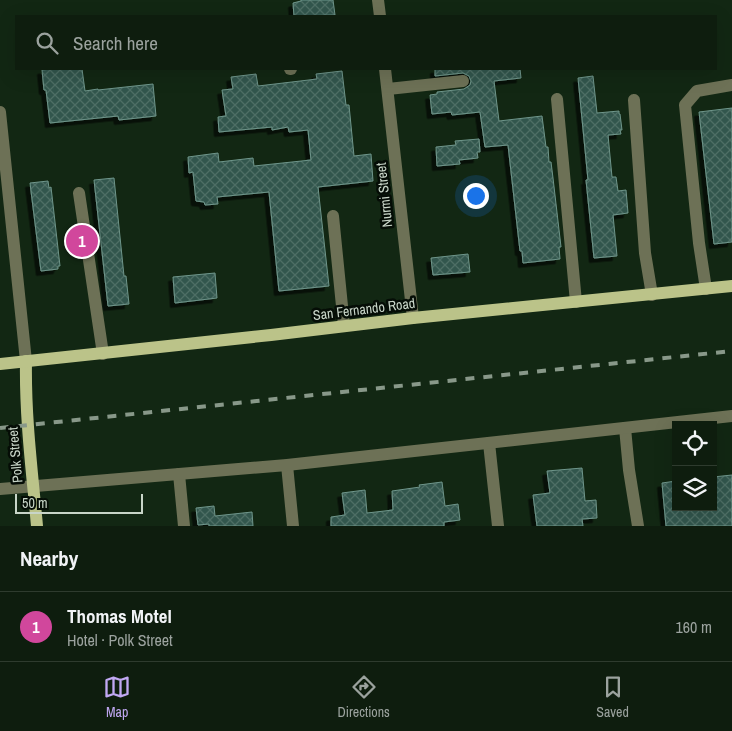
<!DOCTYPE html>
<meta charset="utf-8">
<style>
body{margin:0;font-family:"Archivo Narrow",sans-serif;background:#1c2a1c;color:#f1f3f6}
.controls{position:absolute;right:15px;bottom:15px;display:grid;overflow:hidden;border-radius:0px;box-shadow:0 5px 20px #0002}
.controls button{width:45px;height:45px;display:grid;place-items:center;padding:0;border:0;border-bottom:1px solid #2e3b2e;background:#0e1d0e;color:#f1f3f6;font:25px sans-serif}
.scale{position:absolute;left:15px;bottom:12px;width:128px;box-sizing:border-box;padding-left:5px;border:2px solid #c8d5c8;border-top:0;font-size:14px;line-height:18px;white-space:nowrap;color:#c8d5c8;-webkit-text-stroke:4px #050d06;paint-order:stroke}
.you{position:absolute;left:475px;top:195px;width:18px;height:18px;margin:-12px;border:4px solid #fff;border-radius:50%;background:#1a73e8;box-shadow:0 0 0 8px #1a73e833}
.badge{display:grid;place-items:center;width:32px;height:32px;border-radius:50%;background:#c1a8f3;color:#fff;font-size:16px;font-weight:700}
.pin{position:absolute;translate:-50% -50%;border:2px solid #fff;box-shadow:0 1px 5px #0006}
.list{margin:0;padding:0;list-style:none}
h2{display:flex;justify-content:space-between;align-items:center;height:65px;margin:0;padding:0 20px;font-size:21px}
h2 small{font-size:16px;font-weight:400;color:#9ba29e}
.list li{display:grid;grid-template-columns:32px 1fr auto;gap:15px;align-items:center;box-sizing:border-box;height:70px;padding:0 20px;border-top:1px solid #2e3b2e}
.list b{display:block;font-size:19px;white-space:nowrap}
.list p{margin:0;font-size:16px;white-space:nowrap;color:#9ba29e}
.list em{font-size:16px;font-style:normal;color:#9ba29e}
.icon{flex:none;width:28px;height:28px;fill:none;stroke:currentColor;stroke-width:2;stroke-linecap:round;stroke-linejoin:round}
.map{position:relative;flex:none;width:732px;height:526px;overflow:hidden}
.search{position:absolute;background:#0e1d0e;box-shadow:0 5px 20px #0002;left:15px;right:15px;top:15px;height:55px;display:flex;align-items:center;gap:12px;box-sizing:border-box;padding:0 18px;border-radius:0px;color:#9ba29e;font-size:19px}
.sheet{height:135px;background:#0e1d0e}
nav{display:flex;justify-content:space-around;align-items:center;box-sizing:border-box;height:70px;border-top:1px solid #2e3b2e;background:#0e1d0e;font-size:14px;color:#9ba29e}
nav a{display:grid;justify-items:center;gap:2px}
nav .on{color:#c1a8f3}
.map>svg:first-child{display:block}
</style>
<div class="map">
<svg width="732" height="526" viewBox="0 0 732 526">
<defs>
<pattern id="building-cross-hatch" width="8" height="8" patternUnits="userSpaceOnUse" patternTransform="scale(1.25)"><rect width="8" height="8" fill="#32574d"/><path d="M0 0l8 8M0 8l8-8" fill="none" stroke="#4e6e65"/></pattern>
<filter id="shadow"><feDropShadow dx="-4.5" dy="4.5" stdDeviation="0" flood-color="#0009"/></filter>
</defs>
<rect width="100%" height="100%" fill="#122713"/>
<!-- building -->
<g fill="url(#building-cross-hatch)" stroke="#6f968b" filter="url(#shadow)">
<polygon points="301,0 333,0 335,15 294,16 293,3 301,1"/>
<polygon points="52,69 82,69 85,91 98,89 98,90 153,84 156,116 119,120 118,116 50,123 46,90 44,90 42,70"/>
<polygon points="435,69 520,69 521,78 494,81 499,121 542,116 546,147 548,147 549,162 551,162 553,178 561,247 559,247 560,259 523,263 522,251 520,251 508,145 485,147 480,112 452,115 451,112 432,114 430,95 437,94 437,92 464,89 470,85 471,81 469,76 463,73 435,76"/>
<polygon points="342,71 346,105 349,105 354,156 371,154 373,181 318,187 329,286 279,291 269,192 217,197 218,204 205,205 204,202 196,201 193,172 189,173 188,157 218,153 219,162 253,158 254,166 311,160 308,130 289,132 288,127 272,130 272,127 219,132 218,117 226,116 222,90 233,89 231,77 256,74 258,86 317,79 316,74"/>
<polygon points="593,76 597,113 619,111 619,114 620,114 622,130 620,130 621,134 608,135 612,177 616,177 618,191 626,190 628,213 613,215 617,256 594,258 586,180 588,180 578,78"/>
<polygon points="732,108 732,242 714,244 699,112"/>
<polygon points="479,139 480,152 477,152 478,158 459,160 460,164 437,166 436,147 456,145 455,141"/>
<polygon points="114,178 124,276 126,276 129,304 108,306 94,180"/>
<polygon points="48,181 49,188 51,187 60,266 58,266 58,269 41,271 30,183"/>
<polygon points="468,254 470,272 433,275 431,258"/>
<polygon points="215,273 217,298 175,303 173,277"/>
<polygon points="582,468 585,501 596,500 597,518 582,519 583,526 537,526 533,495 550,493 547,471"/>
<polygon points="732,475 732,526 666,526 662,483 676,481 676,507 713,507 713,477"/>
<polygon points="442,482 445,506 458,504 460,520 444,522 444,526 331,526 331,517 345,515 342,493 365,490 367,513 393,510 392,491 420,487 419,485"/>
<polygon points="214,506 215,516 252,512 253,526 209,526 209,524 198,525 196,508"/>
</g>
<g fill="none" stroke-linecap="round" stroke-linejoin="round">
<!-- minor -->
<g stroke="#6d7156" stroke-width="12">
<polyline points="378,0 380,16"/>
<polyline points="290,69 291,69"/>
<polyline points="385,69 413,318"/>
<polyline points="388,89 463,81"/>
<polyline points="557,99 576,302"/>
<polyline points="634,100 645,253 652,295"/>
<polyline points="0,112 26,361"/>
<polyline points="79,193 103,354"/>
<polyline points="333,216 344,326"/>
<polyline points="706,289 699,243 685,105 697,91 732,85"/>
<polyline points="625,428 629,470 638,526"/>
<polyline points="489,443 498,526"/>
<polyline points="287,465 293,526"/>
<polyline points="179,474 184,526"/>
<polyline points="0,489 287,465 732,416"/>
</g>
<!-- major -->
<g stroke="#bbc389" stroke-width="12">
<path d="M26 361C25 416 32 471 37 526"/>
<polyline points="0,364 271,335 413,318 732,286"/>
</g>
<!-- rail -->
<polyline stroke="#889889" stroke-width="4" stroke-dasharray="9 9" stroke-linecap="butt" points="0,428 732,351"/>
</g>
<g text-anchor="middle" dominant-baseline="central" stroke-width="5" stroke-linejoin="round" paint-order="stroke">
<!-- street labels -->
<g font-size="14" fill="#c8d5c8" stroke="#050d06">
<text transform="translate(384 195) rotate(-96)">Nurmi Street</text>
<text transform="translate(364 309) rotate(-7)">San Fernando Road</text>
<text transform="translate(15 455) rotate(-95)">Polk Street</text>
</g>
</g>
</svg>
<div class="controls">
<button><svg class="icon" aria-label="locate" viewBox="0 0 24 24"><circle cx="12" cy="12" r="6"/><path d="M12 2v4M12 18v4M2 12h4M18 12h4"/></svg></button>
<button><svg class="icon" aria-label="layers" viewBox="0 0 24 24"><path d="M12 4l9 5-9 5-9-5zM3 14l9 5 9-5"/></svg></button>
</div>
<div class="scale">50 m</div>
<div class="you"></div>
<div class="pin badge" style="left:82px;top:241px;background:#d1479c">1</div>
<div class="search"><svg class="icon" aria-label="search" viewBox="0 0 24 24"><circle cx="10" cy="10" r="6"/><path d="M15 15l6 6"/></svg>Search here</div>
</div>
<section class="sheet">
<h2>Nearby<small></small></h2>
<ul class="list">
<li><span class="badge" style="background:#d1479c">1</span><div><b>Thomas Motel</b><p>Hotel · Polk Street</p></div><em>160 m</em></li>
</ul>
</section>
<nav>
<a class="on"><svg class="icon" aria-label="map" viewBox="0 0 24 24"><path d="M3 6l6-2 6 2 6-2v14l-6 2-6-2-6 2zM9 4v14M15 6v14"/></svg>Map</a>
<a><svg class="icon" aria-label="directions" viewBox="0 0 24 24"><path d="M12 3l9 9-9 9-9-9zM9 14v-3h6M13 9l2 2-2 2"/></svg>Directions</a>
<a><svg class="icon" aria-label="saved" viewBox="0 0 24 24"><path d="M7 4h10v16l-5-4-5 4z"/></svg>Saved</a>
</nav>
